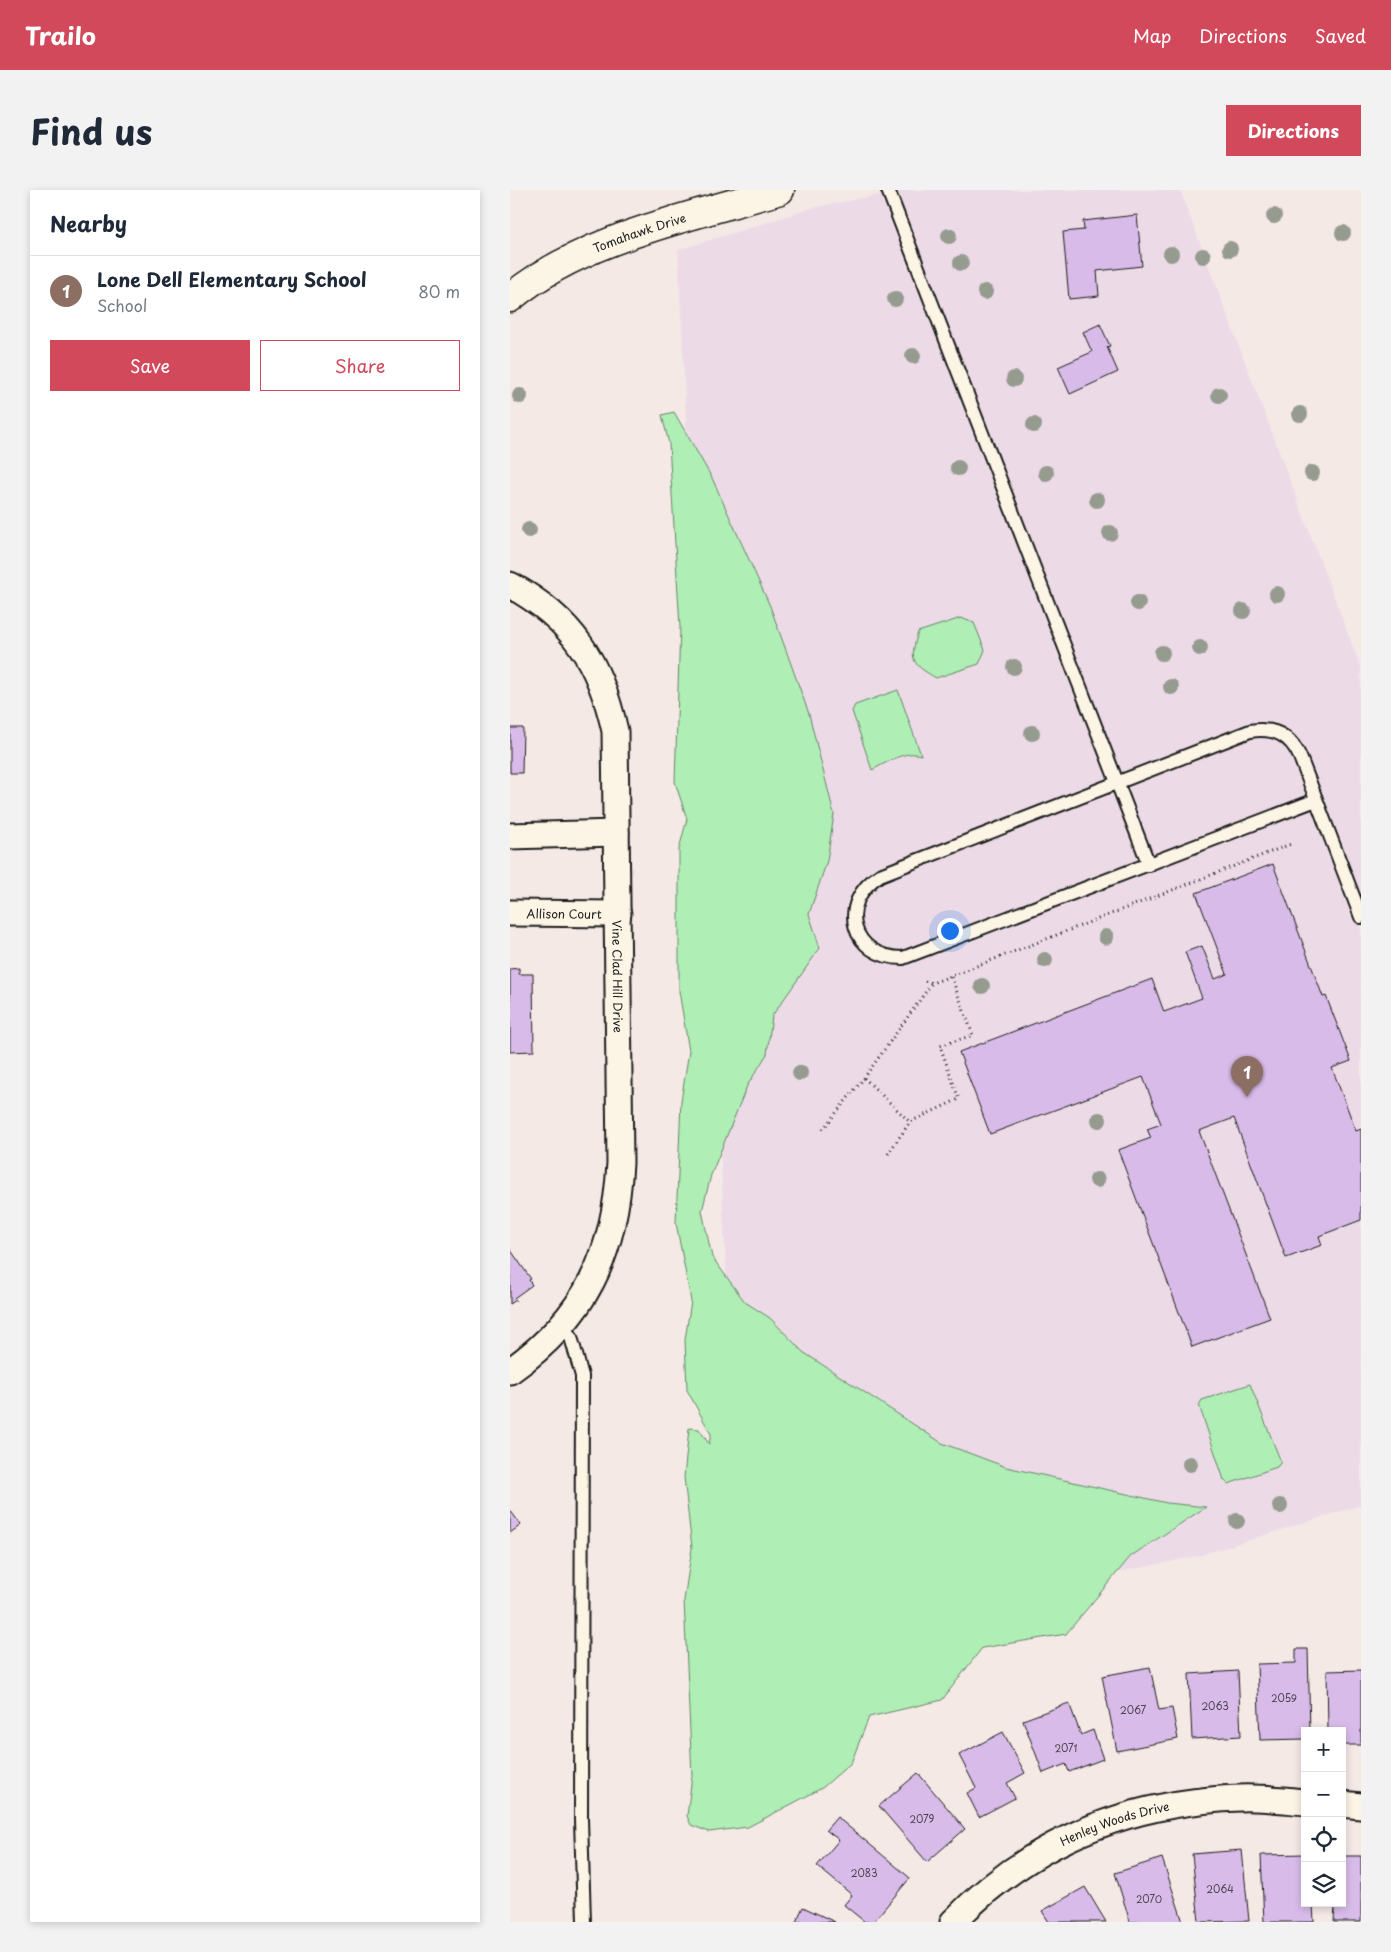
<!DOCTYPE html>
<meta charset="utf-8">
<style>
body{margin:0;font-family:"Playpen Sans",sans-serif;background:#f2f2f3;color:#1f2937}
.controls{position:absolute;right:15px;bottom:15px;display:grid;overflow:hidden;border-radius:0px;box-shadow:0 2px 8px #0003}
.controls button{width:45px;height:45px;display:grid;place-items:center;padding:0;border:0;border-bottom:1px solid #e0e1e3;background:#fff;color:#1f2937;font:25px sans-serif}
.you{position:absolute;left:439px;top:740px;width:18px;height:18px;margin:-12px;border:4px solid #fff;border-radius:50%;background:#1a73e8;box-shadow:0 0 0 8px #1a73e833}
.badge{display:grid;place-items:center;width:32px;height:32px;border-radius:50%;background:#d1495b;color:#fff;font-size:16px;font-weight:700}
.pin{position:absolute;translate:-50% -41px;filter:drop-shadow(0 1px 2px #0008)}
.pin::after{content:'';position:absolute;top:26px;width:18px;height:15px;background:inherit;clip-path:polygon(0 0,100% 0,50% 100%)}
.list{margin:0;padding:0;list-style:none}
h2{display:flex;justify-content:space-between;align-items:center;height:65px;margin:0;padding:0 20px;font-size:21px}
h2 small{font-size:16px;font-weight:400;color:#747a83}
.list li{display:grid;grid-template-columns:32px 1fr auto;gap:15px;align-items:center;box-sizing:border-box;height:70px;padding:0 20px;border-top:1px solid #e0e1e3}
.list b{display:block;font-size:19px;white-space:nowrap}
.list p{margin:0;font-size:16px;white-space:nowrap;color:#747a83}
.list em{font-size:16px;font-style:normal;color:#747a83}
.actions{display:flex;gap:10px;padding:15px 20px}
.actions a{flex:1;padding:11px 0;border:1px solid #d1495b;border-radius:0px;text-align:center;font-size:18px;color:#d1495b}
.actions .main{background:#d1495b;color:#fff}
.icon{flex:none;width:28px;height:28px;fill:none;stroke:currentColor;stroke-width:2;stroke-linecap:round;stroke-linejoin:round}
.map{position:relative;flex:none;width:851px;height:1732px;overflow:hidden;border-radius:0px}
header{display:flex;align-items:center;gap:30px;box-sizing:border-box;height:70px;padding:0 25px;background:#d1495b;color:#fff}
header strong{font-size:24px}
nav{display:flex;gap:28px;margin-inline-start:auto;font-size:18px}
.intro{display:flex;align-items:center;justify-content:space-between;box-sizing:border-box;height:120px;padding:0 30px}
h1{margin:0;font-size:35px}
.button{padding:12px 22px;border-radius:0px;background:#d1495b;color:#fff;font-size:18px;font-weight:700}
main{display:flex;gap:30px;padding:0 30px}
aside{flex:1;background:#fff;border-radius:0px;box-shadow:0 2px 8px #0003}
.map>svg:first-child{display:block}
</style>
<header>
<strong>Trailo</strong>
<nav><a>Map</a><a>Directions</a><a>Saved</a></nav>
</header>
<div class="intro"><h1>Find us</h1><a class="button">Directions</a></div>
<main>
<aside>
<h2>Nearby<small></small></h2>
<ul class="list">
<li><span class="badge" style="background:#8d6e63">1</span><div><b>Lone Dell Elementary School</b><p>School</p></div><em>80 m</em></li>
</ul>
<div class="actions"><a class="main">Save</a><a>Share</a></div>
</aside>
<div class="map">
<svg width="851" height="1732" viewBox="0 0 851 1732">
<rect width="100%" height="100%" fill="#f5e9e6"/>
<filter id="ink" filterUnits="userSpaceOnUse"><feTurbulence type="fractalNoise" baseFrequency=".02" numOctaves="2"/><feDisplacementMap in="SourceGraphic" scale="10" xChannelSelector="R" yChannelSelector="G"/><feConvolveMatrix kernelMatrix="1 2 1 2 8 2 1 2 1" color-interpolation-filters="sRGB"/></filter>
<g filter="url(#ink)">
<!-- built -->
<polygon fill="#ecdbe7" points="393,0 670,0 851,478 851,1315 688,1366 436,1418 231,1402 168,60 302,18"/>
<!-- green -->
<g fill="#afeeb5" stroke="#668568">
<polygon points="164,222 202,288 260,416 299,524 324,624 317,671 299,724 310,758 262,826 257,864 237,896 201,985 192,1021 202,1067 235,1112 260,1128 293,1162 432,1253 496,1277 657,1313 696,1317 621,1366 556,1444 472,1458 432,1510 359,1527 341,1573 312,1598 238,1637 199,1642 181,1635 177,1626 182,1586 174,1410 182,1358 174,1287 179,1238 189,1239 199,1254 201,1244 177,1200 175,1150 181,1111 166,1033 171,911 179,861 169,801 169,659 177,629 165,592 170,437 159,254 152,225"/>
<path d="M451 428 464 433 475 460 469 474 426 488C400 473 400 470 408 442Z"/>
<path d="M388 500 411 565C395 560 378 572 362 580L342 521 345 515Z"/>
<polygon points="740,1194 771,1272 767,1277 718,1294 714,1290 689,1215 692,1210"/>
</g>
<!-- building -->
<g fill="#d8bbe9" stroke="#1c1c1c">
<polygon points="627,25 632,76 587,81 589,106 559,109 553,42 574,40 573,31"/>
<polygon points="590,134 600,156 597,157 608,182 560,204 548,177 582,162 573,142"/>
<polygon points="0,538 13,538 12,583 0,583"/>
<polygon points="763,674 813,807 816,806 841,871 822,878 846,941 851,939 851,1030 809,1046 812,1055 776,1068 724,928 689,941 760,1128 682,1157 608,960 641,948 637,939 651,934 633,887 480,944 449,862 642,789 654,822 692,808 675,762 692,756 705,789 717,784 686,703"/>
<polygon points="9,778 9,784 23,784 24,861 0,862 0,779"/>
<polygon points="0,1059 21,1089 19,1090 22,1095 4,1108 6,1110 0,1114"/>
<polygon points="0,1320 11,1335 0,1343"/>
<polygon points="786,1459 798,1459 800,1541 795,1541 795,1549 750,1550 747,1474 786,1473"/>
<polygon points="640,1477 649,1520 662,1518 668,1549 607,1561 592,1486"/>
<polygon points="851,1480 851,1555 832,1555 832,1541 818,1541 817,1481"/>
<polygon points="728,1481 731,1546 682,1549 679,1484"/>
<polygon points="559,1513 571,1545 583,1540 593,1569 559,1582 556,1574 533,1583 513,1530"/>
<polygon points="493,1542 515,1583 497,1593 505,1608 469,1627 457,1603 466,1598 449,1565"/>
<polygon points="408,1583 455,1639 417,1672 369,1616"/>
<polygon points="327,1627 400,1688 363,1732 355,1732 334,1715 342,1705 307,1676 329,1650 316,1640"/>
<polygon points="732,1660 739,1731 689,1732 682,1664"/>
<polygon points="795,1664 795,1713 803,1713 804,1732 754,1732 751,1665"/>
<polygon points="832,1666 851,1666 851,1732 824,1732 825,1713 832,1713"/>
<polygon points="652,1668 673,1732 620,1732 605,1683"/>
<polygon points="575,1697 596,1732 539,1732 532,1721"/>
<polygon points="293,1717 325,1732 286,1732"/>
</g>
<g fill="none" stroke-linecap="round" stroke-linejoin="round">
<!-- service casing -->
<g stroke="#1c1c1c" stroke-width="16">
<g id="service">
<polyline points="378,0 639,675"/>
<path d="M806 610 393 768C341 768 326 713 370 685L740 541C764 537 780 545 790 567L851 727"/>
<polyline points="54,1134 61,1147 72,1186 71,1629 74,1732"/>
</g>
</g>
<!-- minor casing -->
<g stroke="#1c1c1c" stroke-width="29">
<g id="minor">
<path id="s1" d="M0 395C63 429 90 473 105 541L110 973C105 1065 76 1127 0 1181"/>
<polyline points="0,646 106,643"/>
<path id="s2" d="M0 723 108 724"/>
<polyline points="832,1614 851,1616"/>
<path id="s3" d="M443 1732C521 1651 619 1612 730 1608 751 1607 773 1610 795 1612"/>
</g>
</g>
<!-- tertiary casing -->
<g stroke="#1c1c1c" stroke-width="31">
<g id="tertiary">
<path id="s4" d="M0 108C72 48 181 27 270 0"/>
</g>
</g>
<!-- path -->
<g stroke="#1c1c1c" stroke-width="3" stroke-dasharray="1 4" stroke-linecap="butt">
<polyline points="415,791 422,793 441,786 781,654"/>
<polyline points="354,888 400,932"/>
<polyline points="313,939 354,888 422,793"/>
<polyline points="378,964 400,932 449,909 430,856 463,845 441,786"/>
</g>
<!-- service -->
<use href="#service" stroke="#fcf5e5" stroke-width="12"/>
<!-- minor -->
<use href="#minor" stroke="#fcf5e5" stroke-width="25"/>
<!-- tertiary -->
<use href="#tertiary" stroke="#fcf5e5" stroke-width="28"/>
</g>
<!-- trees -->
<g fill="#969b90">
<circle cx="764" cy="26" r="8"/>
<circle cx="833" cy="43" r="8"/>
<circle cx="439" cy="46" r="8"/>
<circle cx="720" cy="59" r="8"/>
<circle cx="661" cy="64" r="8"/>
<circle cx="693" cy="66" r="8"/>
<circle cx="451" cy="73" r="8"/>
<circle cx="475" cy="102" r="8"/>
<circle cx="385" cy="109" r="8"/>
<circle cx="403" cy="166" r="8"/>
<circle cx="504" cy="189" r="8"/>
<circle cx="709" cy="205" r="8"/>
<circle cx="10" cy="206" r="8"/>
<circle cx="790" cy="224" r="8"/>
<circle cx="524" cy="235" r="8"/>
<circle cx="448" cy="278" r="8"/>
<circle cx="536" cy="283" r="8"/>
<circle cx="802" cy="283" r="8"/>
<circle cx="587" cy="310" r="8"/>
<circle cx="19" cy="340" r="8"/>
<circle cx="600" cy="343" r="8"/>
<circle cx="767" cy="404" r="8"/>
<circle cx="628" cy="413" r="8"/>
<circle cx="733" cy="421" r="8"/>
<circle cx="690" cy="458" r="8"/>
<circle cx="652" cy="463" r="8"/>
<circle cx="504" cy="477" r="8"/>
<circle cx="661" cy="497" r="8"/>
<circle cx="522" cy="543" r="8"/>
<circle cx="596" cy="747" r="8"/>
<circle cx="535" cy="770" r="8"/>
<circle cx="472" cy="796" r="8"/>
<circle cx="290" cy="883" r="8"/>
<circle cx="589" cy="930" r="8"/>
<circle cx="587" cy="990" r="8"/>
<circle cx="680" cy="1274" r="8"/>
<circle cx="770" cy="1316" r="8"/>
<circle cx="727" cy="1331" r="8"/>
</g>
</g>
<g text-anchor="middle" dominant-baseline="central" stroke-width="4.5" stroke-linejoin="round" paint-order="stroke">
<!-- number labels -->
<g font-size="10" fill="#4b444f">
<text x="774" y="1507">2059</text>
<text x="705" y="1515">2063</text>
<text x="623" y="1519">2067</text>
<text x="556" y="1557">2071</text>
<text x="412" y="1628">2079</text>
<text x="354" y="1682">2083</text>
<text x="710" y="1698">2064</text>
<text x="639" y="1708">2070</text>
</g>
<!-- street labels -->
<g font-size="12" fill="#1c1c1c" stroke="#fcf5e5">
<text stroke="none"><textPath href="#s4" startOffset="146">Tomahawk Drive</textPath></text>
<text stroke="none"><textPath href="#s2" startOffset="54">Allison Court</textPath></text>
<text stroke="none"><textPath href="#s1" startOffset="432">Vine Clad Hill Drive</textPath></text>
<text stroke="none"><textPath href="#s3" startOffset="192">Henley Woods Drive</textPath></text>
</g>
</g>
</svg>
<div class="controls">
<button>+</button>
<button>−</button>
<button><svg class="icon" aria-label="locate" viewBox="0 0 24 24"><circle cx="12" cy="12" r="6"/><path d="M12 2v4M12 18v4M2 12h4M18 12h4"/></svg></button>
<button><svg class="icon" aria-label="layers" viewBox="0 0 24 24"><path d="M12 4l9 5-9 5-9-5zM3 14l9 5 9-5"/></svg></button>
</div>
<div class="you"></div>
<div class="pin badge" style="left:737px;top:907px;background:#8d6e63">1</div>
</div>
</main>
